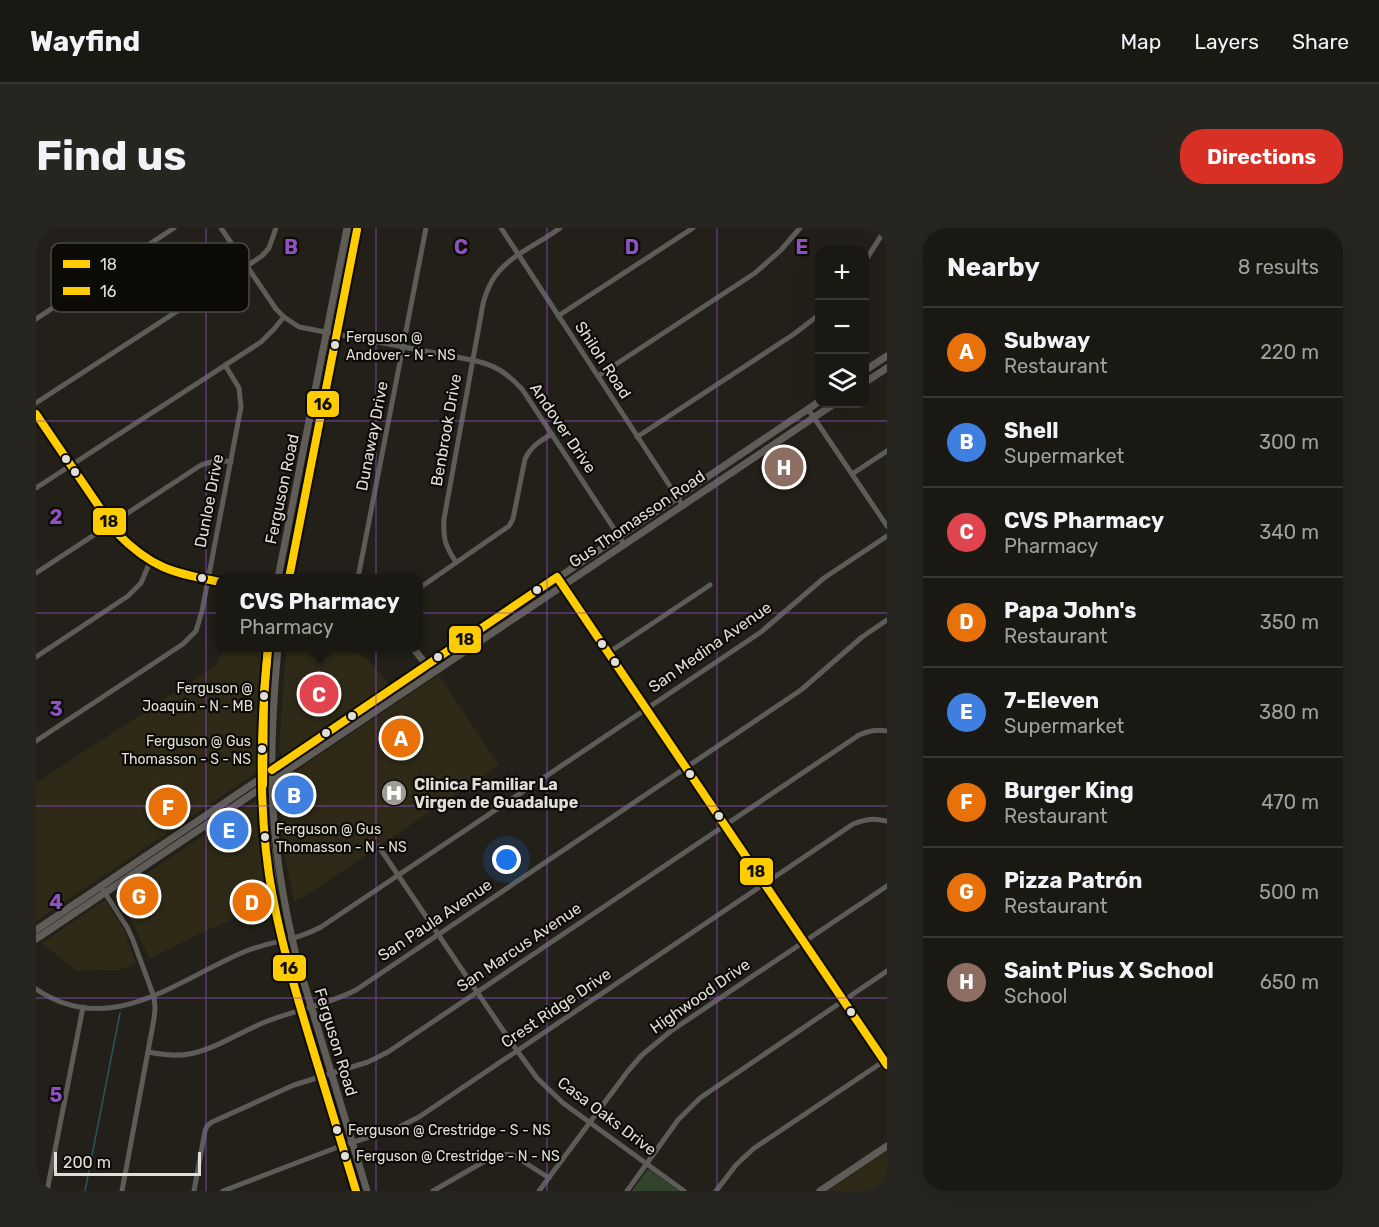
<!DOCTYPE html>
<meta charset="utf-8">
<style>
body{margin:0;font-family:Rubik,sans-serif;background:#272520;color:#f1f3f6}
.controls{position:absolute;right:18px;top:18px;display:grid;overflow:hidden;border-radius:12px;box-shadow:0 6px 24px #0002}
.controls button{width:54px;height:54px;display:grid;place-items:center;padding:0;border:0;border-bottom:2px solid #383732;background:#1a1812;color:#f1f3f6;font:30px sans-serif}
.scale{position:absolute;left:18px;bottom:15px;width:147px;box-sizing:border-box;padding-left:6px;border:3px solid #e0ded6;border-top:0;font-size:16px;line-height:21px;white-space:nowrap;color:#e0ded6;-webkit-text-stroke:4px #0d0b06;paint-order:stroke}
.you{position:absolute;left:471px;top:632px;width:21px;height:21px;margin:-15px;border:4px solid #fff;border-radius:50%;background:#1a73e8;box-shadow:0 0 0 9px #1a73e833}
.badge{display:grid;place-items:center;width:39px;height:39px;border-radius:50%;background:#d93025;color:#fff;font-size:20px;font-weight:700}
.pin{position:absolute;translate:-50% -50%;border:3px solid #fff;box-shadow:0 2px 6px #0006}
.popup{position:absolute;left:180px;top:346px;width:207px;height:78px;box-sizing:border-box;display:grid;place-content:center;border-radius:12px;background:#1a1812;filter:drop-shadow(0 2px 4px #0005);font-size:20px;white-space:nowrap;color:#9fa09f}
.popup b{font-size:22px;color:#f1f3f6}
.popup::after{content:'';position:absolute;left:50%;top:100%;margin-left:-12px;border:12px solid transparent;border-top-color:#1a1812}
.list{margin:0;padding:0;list-style:none}
h2{display:flex;justify-content:space-between;align-items:center;height:78px;margin:0;padding:0 24px;font-size:26px}
h2 small{font-size:20px;font-weight:400;color:#9fa09f}
.list li{display:grid;grid-template-columns:39px 1fr auto;gap:18px;align-items:center;box-sizing:border-box;height:90px;padding:0 24px;border-top:2px solid #383732}
.list b{display:block;font-size:22px;white-space:nowrap}
.list p{margin:0;font-size:20px;white-space:nowrap;color:#9fa09f}
.list em{font-size:20px;font-style:normal;color:#9fa09f}
.icon{flex:none;width:33px;height:33px;fill:none;stroke:currentColor;stroke-width:2;stroke-linecap:round;stroke-linejoin:round}
.map{position:relative;flex:none;width:851px;height:963px;overflow:hidden;border-radius:24px}
header{display:flex;align-items:center;gap:36px;box-sizing:border-box;height:84px;padding:0 30px;background:#1a1812;border-bottom:2px solid #383732}
header strong{font-size:28px}
nav{display:flex;gap:33px;margin-inline-start:auto;font-size:21px}
.intro{display:flex;align-items:center;justify-content:space-between;box-sizing:border-box;height:144px;padding:0 36px}
h1{margin:0;font-size:42px}
.button{padding:15px 27px;border-radius:24px;background:#d93025;color:#fff;font-size:21px;font-weight:700}
main{display:flex;gap:36px;padding:0 36px}
aside{flex:1;background:#1a1812;border-radius:24px;box-shadow:0 6px 24px #0002}
.map>svg:first-child{display:block}
</style>
<header>
<strong>Wayfind</strong>
<nav><a>Map</a><a>Layers</a><a>Share</a></nav>
</header>
<div class="intro"><h1>Find us</h1><a class="button">Directions</a></div>
<main>
<div class="map">
<svg width="851" height="963" viewBox="0 0 851 963">
<rect width="100%" height="100%" fill="#222018"/>
<!-- built -->
<g fill="#2f2a18">
<polygon points="190,420 228,420 223,543 0,693 0,555 179,438"/>
<polygon points="250,420 314,420 329,429 354,456 247,529 243,523"/>
<polygon points="403,447 463,537 268,669 258,673 247,620 242,555"/>
<polygon points="225,569 236,676 178,699 113,731 100,701 78,667"/>
<polygon points="69,672 88,702 100,735 84,742 40,743 6,715"/>
<polygon points="851,923 851,963 792,963"/>
</g>
<!-- green -->
<polygon fill="#31442c" points="611,942 614,942 643,963 596,963"/>
<g fill="none" stroke-linecap="round" stroke-linejoin="round">
<!-- stream -->
<polyline stroke="#25595b" stroke-width="1.5" points="49,963 84,785"/>
<!-- street -->
<g stroke="#5e5c59" stroke-width="5">
<path d="M185 0 240 81 248 89 263 99 436 132C459 137 470 144 486 161L588 316"/>
<polyline points="465,0 647,278"/>
<polyline points="0,7 11,0"/>
<polyline points="828,35 850,0"/>
<polyline points="522,88 657,0"/>
<polyline points="0,91 138,0"/>
<polyline points="562,148 719,45 745,22 764,0"/>
<polyline points="0,175 226,28 233,20 240,0"/>
<polyline points="772,181 851,298"/>
<polyline points="601,209 758,106 784,86"/>
<polyline points="816,246 851,223"/>
<polyline points="0,260 225,114 238,101 248,89"/>
<path d="M420 334C409 318 407 310 408 291L447 76C449 68 452 60 456 53 470 28 502 17 524 0"/>
<polyline points="0,345 165,237 182,232 195,234"/>
<polyline points="322,350 390,0"/>
<path d="M382 361 473 298 477 291 489 231C495 218 504 213 516 206"/>
<polyline points="572,425 674,357"/>
<polyline points="0,429 92,368 105,355 114,334"/>
<polyline points="0,513 147,416 160,403 166,383 205,179 203,160 189,137"/>
<polyline points="343,619 477,817 501,850 527,875 648,963"/>
<polyline points="67,662 91,699 97,712 118,769 119,780 118,791 86,963"/>
<path d="M0 761C75 812 142 751 210 723 235 713 262 712 285 699L725 404 788 350 851 308"/>
<path d="M112 824C125 826 140 829 153 826 180 821 204 804 229 794 259 782 291 777 320 762L765 462 826 409 851 392"/>
<polyline points="11,963 47,779"/>
<path d="M158 963 169 903 171 898 176 894 258 857 332 834 352 824 823 507C833 503 840 501 851 503"/>
<path d="M187 963 302 919 361 900 383 889 817 596C831 591 836 590 851 593"/>
<polyline points="397,963 461,926 477,927 513,950"/>
<polyline points="503,963 592,843 606,827 635,803 851,658"/>
<polyline points="591,963 642,892 664,870 851,743"/>
<polyline points="680,963 700,937 717,921 851,831"/>
</g>
<!-- secondary -->
<g stroke="#605d59" stroke-width="7">
<polyline points="828,143 851,128"/>
<polyline points="828,155 851,140"/>
<path d="M0 186 81 305C114 342 138 345 184 354"/>
<polyline points="242,350 311,0"/>
<polyline points="252,350 318,0"/>
<polyline points="524,354 851,837"/>
<polyline points="232,420 228,464 227,565 232,615 240,677 256,747 321,963"/>
<path d="M242 420C238 464 235 508 236 553 237 614 247 676 262 735L331 963"/>
<polyline points="377,420 393,440"/>
<polyline points="0,702 784,173"/>
<polyline points="0,711 798,176"/>
<polyline points="784,963 851,918"/>
</g>
<!-- bus-1 casing -->
<g stroke="#0d0b06" stroke-width="12">
<g id="bus-1">
<path d="M0 186 81 305C115 340 137 345 184 354"/>
<polyline points="236,542 521,349 851,837"/>
<polyline points="227,557 228,464 232,420"/>
</g>
</g>
<!-- bus-2 casing -->
<g stroke="#0d0b06" stroke-width="12">
<g id="bus-2">
<polyline points="253,350 321,2"/>
<path d="M232 420C225 495 222 571 233 647 242 704 258 759 275 815 290 864 305 914 320 963"/>
</g>
</g>
<!-- bus-1 -->
<use href="#bus-1" stroke="#fc0" stroke-width="8"/>
<!-- bus-2 -->
<use href="#bus-2" stroke="#fc0" stroke-width="8"/>
</g>
<!-- grid -->
<path fill="none" stroke="#8f50c4" stroke-width="1.5" stroke-opacity="0.55" d="M170 0V963M340 0V963M511 0V963M681 0V963M0 193H851M0 385H851M0 578H851M0 770H851"/>
<!-- icons -->
<defs>
<g id="hospital-disc" transform="scale(1.35)"><circle r="9.5" fill="#9e9c94" stroke="#0d0b06"/><path d="M-5-5h3v3.5h4V-5h3V5h-3V1.5h-4V5h-3Z" fill="#fff"/></g>
</defs>
<g fill-rule="evenodd">
<use href="#hospital-disc" x="358" y="565"/>
</g>
<!-- markers -->
<g fill="#e0ded6" stroke="#0d0b06" stroke-width="2">
<circle cx="299" cy="117" r="5"/>
<circle cx="30" cy="231" r="5"/>
<circle cx="39" cy="244" r="5"/>
<circle cx="166" cy="350" r="5"/>
<circle cx="501" cy="362" r="5"/>
<circle cx="566" cy="416" r="5"/>
<circle cx="402" cy="429" r="5"/>
<circle cx="579" cy="434" r="5"/>
<circle cx="228" cy="468" r="5"/>
<circle cx="316" cy="488" r="5"/>
<circle cx="290" cy="505" r="5"/>
<circle cx="226" cy="521" r="5"/>
<circle cx="654" cy="546" r="5"/>
<circle cx="683" cy="588" r="5"/>
<circle cx="229" cy="609" r="5"/>
<circle cx="815" cy="784" r="5"/>
<circle cx="301" cy="902" r="5"/>
<circle cx="309" cy="928" r="5"/>
</g>
<g text-anchor="middle" dominant-baseline="central" stroke-width="4.5" stroke-linejoin="round" paint-order="stroke">
<!-- bus labels -->
<g font-size="14" fill="#e0ded6" stroke="#0d0b06" text-anchor="start">
<text x="310" y="109">Ferguson @<tspan x="310" dy="18">Andover - N - NS</tspan></text>
<text x="217" y="460" text-anchor="end">Ferguson @<tspan x="217" dy="18">Joaquin - N - MB</tspan></text>
<text x="215" y="513" text-anchor="end">Ferguson @ Gus<tspan x="215" dy="18">Thomasson - S - NS</tspan></text>
<text x="240" y="601">Ferguson @ Gus<tspan x="240" dy="18">Thomasson - N - NS</tspan></text>
<text x="312" y="902">Ferguson @ Crestridge - S - NS</text>
<text x="320" y="928">Ferguson @ Crestridge - N - NS</text>
</g>
<!-- street labels -->
<g font-size="16" fill="#e0ded6" stroke="#0d0b06">
<text transform="translate(567 132) rotate(57)">Shiloh Road</text>
<text transform="translate(527 200) rotate(56)">Andover Drive</text>
<text transform="translate(410 202) rotate(-80)">Benbrook Drive</text>
<text transform="translate(336 208) rotate(-79)">Dunaway Drive</text>
<text transform="translate(246 261) rotate(-78)">Ferguson Road</text>
<text transform="translate(173 273) rotate(-79)">Dunloe Drive</text>
<text transform="translate(601 291) rotate(-34)">Gus Thomasson Road</text>
<text transform="translate(674 419) rotate(-35)">San Medina Avenue</text>
<text transform="translate(399 692) rotate(-34)">San Paula Avenue</text>
<text transform="translate(483 719) rotate(-34)">San Marcus Avenue</text>
<text transform="translate(664 768) rotate(-35)">Highwood Drive</text>
<text transform="translate(520 780) rotate(-34)">Crest Ridge Drive</text>
<text transform="translate(300 814) rotate(73)">Ferguson Road</text>
<text transform="translate(571 888) rotate(37)">Casa Oaks Drive</text>
</g>
<!-- poi labels -->
<g font-size="16" font-weight="bold" fill="#e0ded6" stroke="#0d0b06" text-anchor="start">
<text x="378" y="556">Clinica Familiar La<tspan x="378" dy="18">Virgen de Guadalupe</tspan></text>
</g>
</g>
<!-- legend -->
<rect x="15" y="15" width="198" height="69" rx="9" fill="#0d0b06" stroke="#4c4a44" stroke-width="1.5"/>
<rect x="27" y="32" width="27" height="8" fill="#fc0"/>
<rect x="27" y="59" width="27" height="8" fill="#fc0"/>
<g font-size="16" fill="#e0ded6">
<text x="64" y="42">18</text>
<text x="64" y="69">16</text>
</g>
<g font-size="20" text-anchor="middle" font-weight="bold" fill="#8f50c4" stroke="#0d0b06" stroke-width="4.5" stroke-linejoin="round" paint-order="stroke">
<text x="255" y="26">B</text>
<text x="425" y="26">C</text>
<text x="596" y="26">D</text>
<text x="766" y="26">E</text>
<text x="20" y="296">2</text>
<text x="20" y="488">3</text>
<text x="20" y="681">4</text>
<text x="20" y="874">5</text>
</g>
<g stroke="#0d0b06" stroke-width="2">
<rect x="270" y="162" width="34" height="28" rx="6" fill="#fc0"/>
<rect x="56" y="279" width="35" height="29" rx="6" fill="#fc0"/>
<rect x="412" y="397" width="34" height="29" rx="6" fill="#fc0"/>
<rect x="703" y="629" width="35" height="29" rx="6" fill="#fc0"/>
<rect x="236" y="726" width="35" height="28" rx="6" fill="#fc0"/>
</g>
<g font-size="16" text-anchor="middle" font-weight="bold" fill="#111">
<text x="287" y="182">16</text>
<text x="73" y="299">18</text>
<text x="429" y="417">18</text>
<text x="720" y="649">18</text>
<text x="253" y="746">16</text>
</g>
</svg>
<div class="controls">
<button>+</button>
<button>−</button>
<button><svg class="icon" aria-label="layers" viewBox="0 0 24 24"><path d="M12 4l9 5-9 5-9-5zM3 14l9 5 9-5"/></svg></button>
</div>
<div class="scale">200 m</div>
<div class="you"></div>
<div class="pin badge" style="left:365px;top:510px;background:#e8710a">A</div>
<div class="pin badge" style="left:258px;top:567px;background:#3f7fe0">B</div>
<div class="pin badge" style="left:283px;top:466px;background:#e0444e">C</div>
<div class="popup"><b>CVS Pharmacy</b>Pharmacy</div>
<div class="pin badge" style="left:216px;top:674px;background:#e8710a">D</div>
<div class="pin badge" style="left:193px;top:602px;background:#3f7fe0">E</div>
<div class="pin badge" style="left:132px;top:579px;background:#e8710a">F</div>
<div class="pin badge" style="left:103px;top:668px;background:#e8710a">G</div>
<div class="pin badge" style="left:748px;top:239px;background:#8d6e63">H</div>
</div>
<aside>
<h2>Nearby<small>8 results</small></h2>
<ul class="list">
<li><span class="badge" style="background:#e8710a">A</span><div><b>Subway</b><p>Restaurant</p></div><em>220 m</em></li>
<li><span class="badge" style="background:#3f7fe0">B</span><div><b>Shell</b><p>Supermarket</p></div><em>300 m</em></li>
<li><span class="badge" style="background:#e0444e">C</span><div><b>CVS Pharmacy</b><p>Pharmacy</p></div><em>340 m</em></li>
<li><span class="badge" style="background:#e8710a">D</span><div><b>Papa John's</b><p>Restaurant</p></div><em>350 m</em></li>
<li><span class="badge" style="background:#3f7fe0">E</span><div><b>7-Eleven</b><p>Supermarket</p></div><em>380 m</em></li>
<li><span class="badge" style="background:#e8710a">F</span><div><b>Burger King</b><p>Restaurant</p></div><em>470 m</em></li>
<li><span class="badge" style="background:#e8710a">G</span><div><b>Pizza Patrón</b><p>Restaurant</p></div><em>500 m</em></li>
<li><span class="badge" style="background:#8d6e63">H</span><div><b>Saint Pius X School</b><p>School</p></div><em>650 m</em></li>
</ul>
</aside>
</main>
